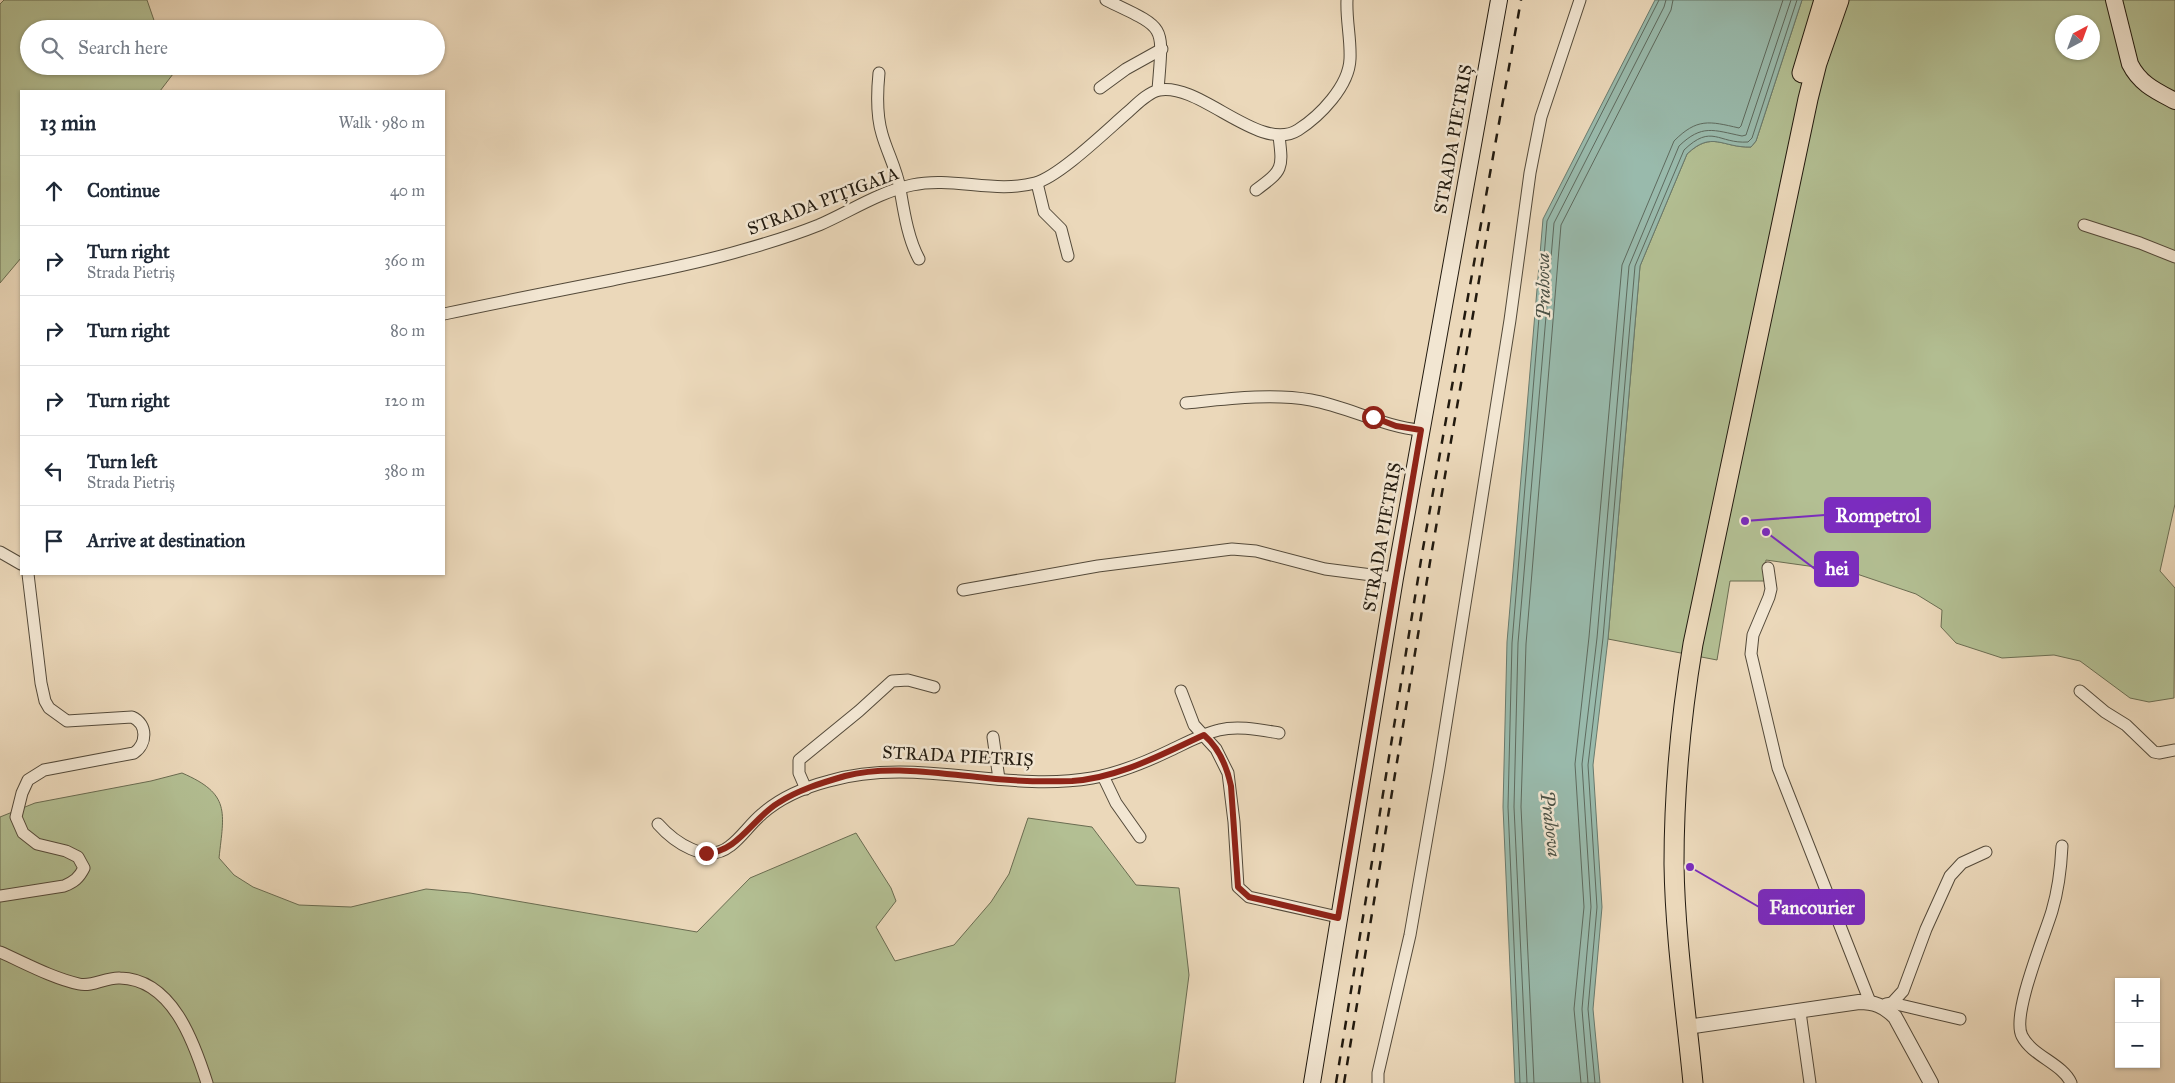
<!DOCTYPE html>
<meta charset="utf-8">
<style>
body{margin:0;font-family:"IM FELL Great Primer",serif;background:#f6f6f7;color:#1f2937}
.controls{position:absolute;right:15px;bottom:15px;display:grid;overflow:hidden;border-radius:0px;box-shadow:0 1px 4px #0004}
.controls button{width:45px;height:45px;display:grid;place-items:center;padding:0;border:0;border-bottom:1px solid #e0e1e3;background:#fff;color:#1f2937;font:25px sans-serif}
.compass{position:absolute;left:2055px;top:15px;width:45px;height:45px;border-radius:50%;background:#fff;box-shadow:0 1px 4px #0004;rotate:41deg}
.stop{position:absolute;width:15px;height:15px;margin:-11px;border:4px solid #8f2418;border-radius:50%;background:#fff}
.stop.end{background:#8f2418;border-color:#fff;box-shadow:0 1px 5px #0008}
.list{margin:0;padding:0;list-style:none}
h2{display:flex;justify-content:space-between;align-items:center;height:65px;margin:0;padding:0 20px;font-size:21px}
h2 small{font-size:16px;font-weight:400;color:#747a83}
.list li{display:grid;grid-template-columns:32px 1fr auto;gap:15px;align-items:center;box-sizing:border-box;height:70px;padding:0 20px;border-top:1px solid #e0e1e3}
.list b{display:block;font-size:19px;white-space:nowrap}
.list p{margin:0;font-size:16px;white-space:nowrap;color:#747a83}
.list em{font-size:16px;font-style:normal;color:#747a83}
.icon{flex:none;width:28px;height:28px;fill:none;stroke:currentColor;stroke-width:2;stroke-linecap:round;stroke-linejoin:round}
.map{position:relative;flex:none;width:2175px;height:1083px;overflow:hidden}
.search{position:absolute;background:#fff;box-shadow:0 1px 4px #0004;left:20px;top:20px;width:425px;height:55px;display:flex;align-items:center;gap:12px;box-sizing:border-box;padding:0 18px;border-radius:28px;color:#747a83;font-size:19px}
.panel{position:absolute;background:#fff;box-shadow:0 1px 4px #0004;left:20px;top:90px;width:425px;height:485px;border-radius:0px}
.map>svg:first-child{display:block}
</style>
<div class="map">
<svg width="2175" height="1083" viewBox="0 0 2175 1083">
<rect width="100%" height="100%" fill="#ebd8ba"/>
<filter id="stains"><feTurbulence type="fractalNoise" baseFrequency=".004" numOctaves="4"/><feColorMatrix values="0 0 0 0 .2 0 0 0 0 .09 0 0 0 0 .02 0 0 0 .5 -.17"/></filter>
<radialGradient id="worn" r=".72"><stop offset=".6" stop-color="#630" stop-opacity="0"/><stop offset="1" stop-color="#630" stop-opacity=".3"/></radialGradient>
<!-- green -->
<g fill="#b3bf93" stroke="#6a6c51" fill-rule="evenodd">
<polygon points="4,0 147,0 157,29 29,29 29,66 170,66 173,74 160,91 21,91 21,258 0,283 0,4"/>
<path d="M1802 0H2175V504L2160 571 2175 588 2174 698 2149 702 2130 698 2080 661 2054 655 2002 658 1956 643 1941 627 1942 610 1916 594 1851 572 1766 560 1764 581H1730L1717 660 1608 639 1640 266 1687 154C1713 130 1722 148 1751 147L1756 141ZM2062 22H2092V52H2062Z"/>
<path d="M182 773C231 794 224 812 219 858L234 875 253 887 299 905 351 907 426 889 470 893 697 932 750 878 856 833 891 888 896 901 876 927 895 961 954 945 991 902 1009 874 1028 818 1092 827 1136 885 1179 888 1189 975 1175 1083H0V817L35 803 151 781Z"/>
</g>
<!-- water -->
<path fill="#99baac" stroke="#697a6d" d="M1655 0H1802L1756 141 1751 147C1722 148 1712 130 1687 154L1640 266 1608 639 1593 765 1602 907 1593 1009 1600 1083H1515L1503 807 1507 642 1543 219Z"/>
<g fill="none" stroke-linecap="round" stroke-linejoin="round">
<!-- shore -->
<g stroke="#5e6a5e" stroke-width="1">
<polyline points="1520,1083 1508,807 1512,643 1547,221 1659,0"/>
<polyline points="1527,1083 1514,807 1518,643 1554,223 1664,7 1666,0"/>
<polyline points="1534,1083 1521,807 1526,644 1561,225 1671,10 1673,0"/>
<path d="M1581 1083 1574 1009 1584 907 1575 764 1589 637 1622 265 1674 141C1697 118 1709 121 1739 128L1741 126 1783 0"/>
<path d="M1588 1083 1582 1009 1591 907 1582 764 1597 638 1629 266 1679 146C1702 124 1713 130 1742 136L1746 135 1791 0"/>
<path d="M1595 1083 1588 1009 1597 907 1588 765 1603 638 1635 266 1684 150C1712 123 1718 144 1748 142L1752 138 1797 0"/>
</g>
<!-- minor casing -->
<g stroke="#544a3a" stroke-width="13">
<g id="minor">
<path d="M1106 0C1168 30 1163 23 1158 90"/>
<path d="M879 73C877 93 876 114 882 134 887 152 897 170 900 189 904 212 908 239 919 259"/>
<polyline points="1100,88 1126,69 1162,49"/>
<polyline points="1037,183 1044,212 1061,229 1068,256"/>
<path d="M1256 190C1283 170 1283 169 1279 136"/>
<polyline points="2084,225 2140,243 2175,257"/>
<path d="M444 314C500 302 556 291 612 280 656 271 700 263 743 250 768 243 794 235 819 225 849 212 879 192 912 185 952 176 995 194 1035 183 1059 177 1107 130 1128 112 1136 105 1147 93 1159 90 1200 82 1260 154 1298 130 1320 116 1349 86 1350 59 1351 39 1346 20 1347 0"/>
<path d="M1186 403C1226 399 1271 393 1311 400 1349 407 1384 427 1421 430"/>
<polyline points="0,552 21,564"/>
<polyline points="1768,568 1771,589 1769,597 1753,635 1751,654 1778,768 1870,1002"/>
<polyline points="963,590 1098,566 1232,549 1256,551 1325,569 1395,578"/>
<polyline points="1181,691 1194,725 1216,749 1228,773 1234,822 1238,887 1249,897 1338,917"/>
<polyline points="2080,691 2105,712 2126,725 2154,752 2159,753 2175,750"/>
<polyline points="993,737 999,779"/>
<polyline points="1103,776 1116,803 1140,837"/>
<polyline points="806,789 799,773 799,760 859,711 892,681 908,680 934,687"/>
<path d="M658 824C674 842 706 865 730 846 742 837 750 824 762 814 780 798 806 787 829 781 916 756 1005 793 1092 778 1120 773 1146 762 1171 750 1186 743 1202 734 1219 730 1238 725 1261 730 1279 733"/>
<path d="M2062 846C2061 867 2058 891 2052 911 2045 935 2011 1015 2022 1036 2032 1056 2063 1064 2071 1083"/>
<path d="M0 896 64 886C74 882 79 878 84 868L78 857 66 851 37 844 23 833 16 817 22 793 28 780 44 770 134 753C147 744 148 724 132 717L67 721 49 708 45 701 41 683 28 574"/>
<path d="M0 952C25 963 52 978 79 984 93 987 106 977 120 978 172 979 194 1042 207 1083"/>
<polyline points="1892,1003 1903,991 1926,929 1950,876 1962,863 1986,852"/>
<polyline points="1886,1004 1892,1003 1960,1019"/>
<polyline points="1800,1012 1810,1083"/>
<polyline points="1378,1083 1378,1073 1410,935 1439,768 1510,320 1530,173 1541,117 1580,0"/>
</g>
</g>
<!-- tertiary casing -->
<g stroke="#544a3a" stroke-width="16">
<path id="tertiary" d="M1687 1027 1859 1002C1874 1002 1884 1006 1895 1017L1931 1083"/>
</g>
<!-- secondary casing -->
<g stroke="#221a0f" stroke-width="18">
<g id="secondary">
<path d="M2114 0 2130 64C2140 84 2156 91 2175 101"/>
<polyline points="1312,1083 1395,578 1499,0"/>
</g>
</g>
<!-- trunk casing -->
<g stroke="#221a0f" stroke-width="21">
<g id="trunk">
<polyline points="1802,73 1824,0"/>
<path d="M1693 1083C1686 1010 1675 937 1674 864 1674 791 1681 716 1693 644L1808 99 1817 63 1839 0"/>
</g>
</g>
<!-- minor -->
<use href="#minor" stroke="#f2e6d2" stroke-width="11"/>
<!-- tertiary -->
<use href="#tertiary" stroke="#f2e6d2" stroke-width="14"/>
<!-- secondary -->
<use href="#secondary" stroke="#f2e6d2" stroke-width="16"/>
<!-- trunk -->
<use href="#trunk" stroke="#ebd8ba" stroke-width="19"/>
<!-- rail -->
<g stroke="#221a0f" stroke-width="2.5" stroke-dasharray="9 9" stroke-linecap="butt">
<polyline points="1336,1083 1422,554 1521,0"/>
<polyline points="1344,1083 1431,556 1490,217"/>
</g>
</g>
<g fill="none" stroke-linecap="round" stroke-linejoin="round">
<!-- route -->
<path stroke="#8f2418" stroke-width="6" d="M706 853C737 853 753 818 778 803 798 790 821 783 845 776 887 765 934 773 977 777 1008 781 1041 782 1072 781 1119 778 1162 754 1204 735 1219 748 1227 767 1231 786L1238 887 1249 897 1338 918 1421 430 1396 426 1373 417"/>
</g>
<g text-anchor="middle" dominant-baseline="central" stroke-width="5" stroke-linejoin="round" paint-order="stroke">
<!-- street labels -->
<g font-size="18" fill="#221a0f" stroke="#f2e6d2">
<text transform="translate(1453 139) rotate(-80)">STRADA PIETRIȘ</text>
<text transform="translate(823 201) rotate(-21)">STRADA PIȚIGAIA</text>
<text transform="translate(1382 537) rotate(-80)">STRADA PIETRIȘ</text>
<text transform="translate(958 756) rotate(3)">STRADA PIETRIȘ</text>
</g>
<!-- water labels -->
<g font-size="19" font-style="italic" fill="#4c5246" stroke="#f2e6d2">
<text transform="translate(1543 286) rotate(-91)">Prahova</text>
<text transform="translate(1551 824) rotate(83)">Prahova</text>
</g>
</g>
<!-- callouts -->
<path fill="none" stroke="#7b2cbf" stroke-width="2" d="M1745 521L1825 515M1766 532L1815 569M1690 867L1759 907"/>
<g fill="#7b2cbf" stroke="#f2e6d2" stroke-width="2">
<circle cx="1745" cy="521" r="5"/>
<circle cx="1766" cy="532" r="5"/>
<circle cx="1690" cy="867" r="5"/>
</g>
<g fill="#7b2cbf" stroke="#7b2cbf" stroke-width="2">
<rect x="1825" y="498" width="105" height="34" rx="5"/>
<rect x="1815" y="552" width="43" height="34" rx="5"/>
<rect x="1759" y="890" width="105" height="34" rx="5"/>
</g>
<g font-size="19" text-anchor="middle" font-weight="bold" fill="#fff">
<text x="1878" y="522">Rompetrol</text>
<text x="1837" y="575">hei</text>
<text x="1812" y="914">Fancourier</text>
</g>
<rect width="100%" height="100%" filter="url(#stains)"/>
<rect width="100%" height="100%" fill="url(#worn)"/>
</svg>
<div class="controls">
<button>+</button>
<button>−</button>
</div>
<svg class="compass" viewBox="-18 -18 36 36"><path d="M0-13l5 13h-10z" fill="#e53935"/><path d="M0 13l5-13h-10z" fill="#747a83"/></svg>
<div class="stop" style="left:1373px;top:417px"></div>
<div class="stop end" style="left:706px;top:853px"></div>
<div class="search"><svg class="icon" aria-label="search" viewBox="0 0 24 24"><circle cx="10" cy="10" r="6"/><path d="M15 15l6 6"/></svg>Search here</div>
<section class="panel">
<h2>13 min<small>Walk · 980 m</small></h2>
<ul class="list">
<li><svg class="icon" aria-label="ahead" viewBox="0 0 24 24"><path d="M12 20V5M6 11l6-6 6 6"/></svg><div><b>Continue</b></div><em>40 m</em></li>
<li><svg class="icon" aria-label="right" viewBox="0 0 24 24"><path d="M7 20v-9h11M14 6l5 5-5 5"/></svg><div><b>Turn right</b><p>Strada Pietriș</p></div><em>360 m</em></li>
<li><svg class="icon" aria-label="right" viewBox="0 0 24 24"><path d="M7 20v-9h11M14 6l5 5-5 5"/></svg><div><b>Turn right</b></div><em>80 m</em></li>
<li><svg class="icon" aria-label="right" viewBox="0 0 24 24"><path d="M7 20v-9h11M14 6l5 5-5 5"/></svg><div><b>Turn right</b></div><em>120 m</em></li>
<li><svg class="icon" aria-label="left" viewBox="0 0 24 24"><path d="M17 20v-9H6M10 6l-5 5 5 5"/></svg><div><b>Turn left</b><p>Strada Pietriș</p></div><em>380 m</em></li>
<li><svg class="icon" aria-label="arrive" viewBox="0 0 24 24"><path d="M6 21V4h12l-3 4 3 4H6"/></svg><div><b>Arrive at destination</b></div></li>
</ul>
</section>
</div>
